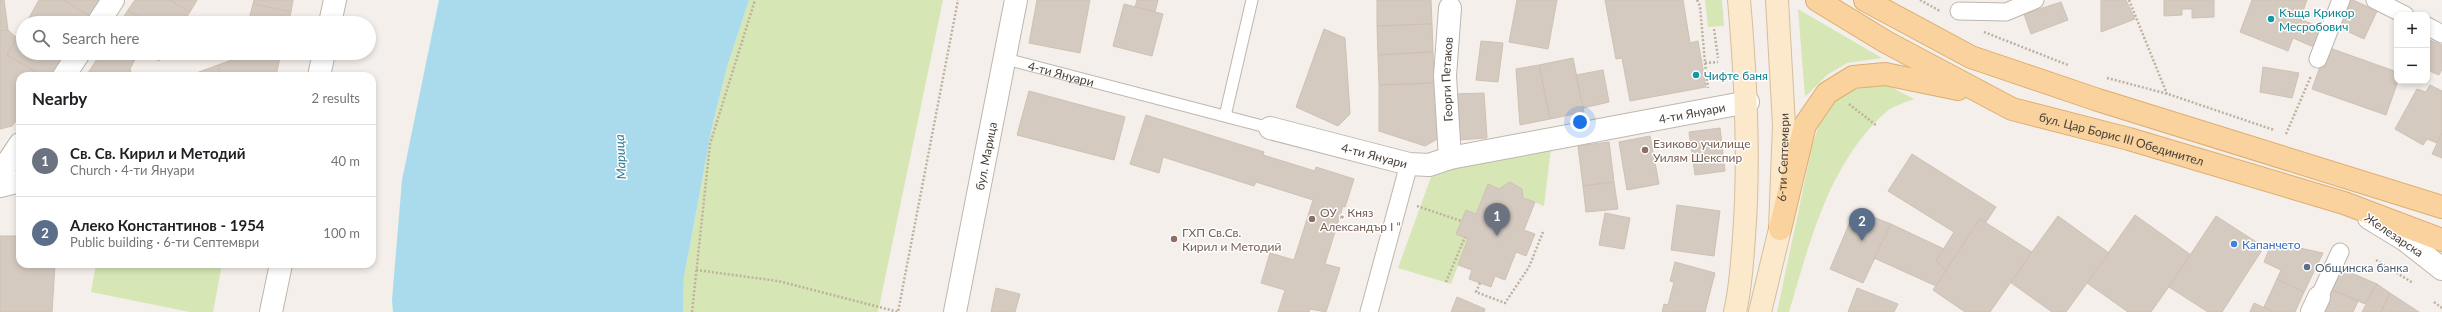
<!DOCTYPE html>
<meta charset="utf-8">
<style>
body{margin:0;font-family:Lato,sans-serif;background:#f2f2f2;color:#202124}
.controls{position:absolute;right:12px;top:12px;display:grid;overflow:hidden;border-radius:8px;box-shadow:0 2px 6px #0003}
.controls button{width:36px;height:36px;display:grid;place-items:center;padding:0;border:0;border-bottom:1px solid #e0e0e0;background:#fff;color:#202124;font:20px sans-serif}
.you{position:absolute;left:1580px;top:122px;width:14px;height:14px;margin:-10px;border:3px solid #fff;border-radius:50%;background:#1a73e8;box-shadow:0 0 0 6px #1a73e833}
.badge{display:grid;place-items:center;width:26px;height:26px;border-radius:50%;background:#ef2826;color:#fff;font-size:13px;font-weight:700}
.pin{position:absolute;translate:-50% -33px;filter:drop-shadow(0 1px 2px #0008)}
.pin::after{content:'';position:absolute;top:21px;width:14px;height:12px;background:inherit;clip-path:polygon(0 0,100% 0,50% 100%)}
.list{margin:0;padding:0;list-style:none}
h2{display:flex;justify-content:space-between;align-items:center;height:52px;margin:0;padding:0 16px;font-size:17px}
h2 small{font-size:13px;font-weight:400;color:#757577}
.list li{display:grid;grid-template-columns:26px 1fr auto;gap:12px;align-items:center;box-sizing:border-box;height:72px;padding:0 16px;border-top:1px solid #e0e0e0}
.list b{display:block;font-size:15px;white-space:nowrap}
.list p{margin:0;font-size:13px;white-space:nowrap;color:#757577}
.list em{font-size:13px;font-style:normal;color:#757577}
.icon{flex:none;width:22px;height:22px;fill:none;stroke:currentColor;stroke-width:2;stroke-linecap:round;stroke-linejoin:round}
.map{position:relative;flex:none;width:2442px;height:312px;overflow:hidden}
.search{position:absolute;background:#fff;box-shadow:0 2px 6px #0003;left:16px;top:16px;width:360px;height:44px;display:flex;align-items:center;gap:10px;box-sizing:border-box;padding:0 14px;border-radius:22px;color:#757577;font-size:15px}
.panel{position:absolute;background:#fff;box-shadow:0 2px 6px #0003;left:16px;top:72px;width:360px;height:196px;border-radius:12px}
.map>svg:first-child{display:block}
</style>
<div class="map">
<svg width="2442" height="312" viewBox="0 0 2442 312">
<rect width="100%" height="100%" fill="#f4efea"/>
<!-- green -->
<g fill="#d6e6b5">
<polygon points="749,0 943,0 878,312 683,312 684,277 712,127 727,67"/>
<polygon points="1705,0 1722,0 1724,26 1708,27"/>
<polygon points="1798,9 1882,58 1847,63 1827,75 1805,97"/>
<path d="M1885 84 1914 99C1906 102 1893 106 1886 112 1829 163 1810 241 1789 312H1777L1812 147 1824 108 1843 92Z"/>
<polygon points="1551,148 1544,206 1523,198 1522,189 1510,182 1499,189 1488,184 1476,214 1466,210 1456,234 1468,239 1451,284 1398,268 1431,177 1443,173 1461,162"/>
<polygon points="96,264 222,264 213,312 190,312 91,292"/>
</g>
<!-- water -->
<polygon fill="#aadbed" points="439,0 749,0 727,67 712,127 684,277 683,312 393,312 392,300 402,180"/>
<!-- building -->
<g fill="#d5cac0" stroke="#cfc0b3">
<polygon points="0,0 4,0 8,30 0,31"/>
<polygon points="39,0 63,0 90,16 85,23 26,23"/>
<polygon points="63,0 100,0 90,16"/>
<polygon points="135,0 170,0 190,12 182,23 149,23 128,10"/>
<polygon points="170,0 197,0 190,12"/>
<polygon points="254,0 293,0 291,12 253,4"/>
<polygon points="1037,0 1090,0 1080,53 1029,43"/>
<polygon points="1137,0 1158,0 1155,12 1135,7"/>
<polygon points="1377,0 1431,0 1432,24 1377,26"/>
<polygon points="1517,0 1557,0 1548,49 1509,42"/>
<polygon points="1605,0 1683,0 1690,43 1698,41 1706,87 1630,101 1622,58 1616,59"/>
<polygon points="2101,0 2126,0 2135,19 2101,32"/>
<polygon points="2164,0 2214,0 2214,17 2192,18 2192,9 2182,9 2182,15 2164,16"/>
<polygon points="2252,0 2307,0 2300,19 2324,29 2316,48 2293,38 2288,51 2240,32"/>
<polygon points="2347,0 2353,0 2377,11 2364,39 2338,27"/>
<polygon points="2061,2 2068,20 2031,34 2024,14"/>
<polygon points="253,4 291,12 288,23 248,23"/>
<polygon points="1124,4 1163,14 1152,56 1113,46"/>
<polygon points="128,10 149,23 120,23"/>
<polygon points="1432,24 1433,52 1378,55 1377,26"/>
<polygon points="23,28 23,53 68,53 52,76 43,76 7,55"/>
<polygon points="1324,29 1345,38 1350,114 1338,126 1296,107"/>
<polygon points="8,30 17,38 7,55 43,76 20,76 20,116 12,126 0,129 0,31"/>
<polygon points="2427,39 2442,45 2442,69 2439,75 2427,70"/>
<polygon points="1481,41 1503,43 1498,82 1476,80"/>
<polygon points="2327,47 2397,72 2398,81 2386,115 2312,89"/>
<polygon points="1433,52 1434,83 1379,85 1378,55"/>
<polygon points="101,53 122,53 134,61 130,69 132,76 86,76"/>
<polygon points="122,53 140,53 134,61"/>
<polygon points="146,53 163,53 159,61"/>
<polygon points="241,53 281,53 276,76 221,76 218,65 240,57"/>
<polygon points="1573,58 1584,112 1550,119 1539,65"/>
<polygon points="218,65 221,76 188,76"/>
<polygon points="1539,65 1550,119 1520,125 1516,69"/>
<polygon points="2263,67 2299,73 2292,98 2260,92"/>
<polygon points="1603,70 1609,102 1583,108 1576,75"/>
<polygon points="1434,83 1439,138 1425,146 1379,131 1379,85"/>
<polygon points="2430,85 2442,91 2442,133 2437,143 2427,139 2423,145 2395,129 2417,89 2426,92"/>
<polygon points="1029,91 1125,117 1114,160 1017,135"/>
<polygon points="1484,93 1487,138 1457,140 1454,94"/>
<polygon points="1146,115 1264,152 1263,155 1315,171 1316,167 1354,179 1345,207 1343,206 1325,264 1340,268 1326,312 1310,309 1309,312 1278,312 1285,290 1261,283 1270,253 1294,260 1313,200 1256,182 1254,186 1163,157 1159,173 1130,164"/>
<polygon points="1720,128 1725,171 1695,175 1689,132"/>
<polygon points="2442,133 2442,158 2432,154"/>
<polygon points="1650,136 1659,184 1627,190 1619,142"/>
<polygon points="1609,142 1614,182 1583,186 1578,146"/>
<polygon points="1912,154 1996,207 1986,222 1980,219 1946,270 1936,261 1954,232 1888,191"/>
<polygon points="1510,182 1522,189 1523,198 1535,202 1524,230 1535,234 1526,256 1516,252 1505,280 1495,276 1491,287 1469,279 1472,270 1458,265 1468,239 1456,234 1466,210 1476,214 1488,184 1499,189"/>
<polygon points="1614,182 1618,209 1586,212 1583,186"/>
<polygon points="1677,205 1720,211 1714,256 1671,250"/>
<polygon points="1855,210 1891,224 1863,283 1830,269"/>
<polygon points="1605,213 1630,218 1624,249 1599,245"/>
<polygon points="2135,215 2191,255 2151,312 2128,312 2087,283"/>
<polygon points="2058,216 2109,253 2066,312 2052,312 2010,282"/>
<polygon points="2216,216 2264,247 2222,312 2208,312 2169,287"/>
<polygon points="1980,219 2032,252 1990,312 1965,312 1933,290"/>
<polygon points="1891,224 1944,249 1936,261 1946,270 1936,286 1874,258"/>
<polygon points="0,236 20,236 20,264 55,264 52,312 0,312"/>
<polygon points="2272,242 2323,253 2304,292 2277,279 2281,270 2264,262"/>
<polygon points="1675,262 1715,273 1705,312 1662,312 1664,304 1668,305 1674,282 1670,281"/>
<polygon points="2342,269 2377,284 2365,304 2332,290"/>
<polygon points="2277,279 2304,292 2295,312 2275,312 2264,307"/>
<polygon points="2377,284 2390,293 2381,312 2362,312"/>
<polygon points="996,288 1020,294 1015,312 991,312"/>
<polygon points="1857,288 1898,304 1894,312 1848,312"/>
<polygon points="2332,290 2358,301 2353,312 2320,312"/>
<polygon points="2390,293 2419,312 2381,312"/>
<polygon points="1457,297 1485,309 1484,312 1451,312"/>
<polygon points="2254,303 2274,312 2250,312"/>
</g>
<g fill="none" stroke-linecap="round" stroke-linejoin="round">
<!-- service casing -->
<g stroke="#bfb6ac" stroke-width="13">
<g id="service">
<path id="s1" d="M1006 59 1270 128"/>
<polyline points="1225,116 1252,0"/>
</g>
</g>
<!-- pedestrian casing -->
<g stroke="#bfb6ac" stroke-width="19">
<g id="pedestrian">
<polyline points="2375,0 2405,15"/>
<polyline points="1959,11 2006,12 2035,0"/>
<polyline points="2427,26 2442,34"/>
<polyline points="2318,59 2341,0"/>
<polyline points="2319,297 2340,252"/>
<polyline points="1369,312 1409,164"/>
</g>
</g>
<!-- minor casing -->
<g stroke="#bfb6ac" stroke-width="24">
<g id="minor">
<polyline points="98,23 113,0"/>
<polyline points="64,76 79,53"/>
<path id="s2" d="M1270 128 1409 164 1429 165 1450 158 1748 102"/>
<path id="s3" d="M1450 158 1445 76 1450 8"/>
<polyline points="0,174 20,144"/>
<polyline points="0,186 20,181"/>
<polyline points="2369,218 2405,240 2442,269"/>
<polyline points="2312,312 2319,297"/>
</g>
</g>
<!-- tertiary casing -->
<g stroke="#bfb6ac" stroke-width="24">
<g id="tertiary">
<polyline points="330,23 335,0"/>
<polyline points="319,76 324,53"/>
<polyline points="271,312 281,264"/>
<path id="s4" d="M955 312 1016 0"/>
</g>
</g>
<!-- secondary casing -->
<g stroke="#d4be9e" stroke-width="24">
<g id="secondary">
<path d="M1735 312C1741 287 1742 262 1744 237 1750 157 1746 79 1739 0"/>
<path id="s5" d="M1760 312 1780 229 1784 125 1777 0"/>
</g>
</g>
<!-- primary casing -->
<g stroke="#dead6e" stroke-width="24">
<g id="primary">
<path id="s6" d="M1817 0 1886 42 2012 109 2129 139 2344 203 2442 240"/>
<polyline points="1865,0 1971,57 2098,100 2442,207"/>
<polyline points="1780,229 1805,125 1827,93 1853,77 1885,74 1958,89"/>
</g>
</g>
<!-- path -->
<g stroke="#c0b09e" stroke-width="2.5" stroke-dasharray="2 2" stroke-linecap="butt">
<polyline points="1697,0 1700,6 1705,63 1718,62"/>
<polyline points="1920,0 1940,11"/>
<polyline points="2129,0 2167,94"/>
<polyline points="1714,29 1718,58"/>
<polyline points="1984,32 2068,65"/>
<polyline points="1705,63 1708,88"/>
<polyline points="2107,78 2168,94 2274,130"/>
<polyline points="1849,104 1877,126"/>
<polyline points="2286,134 2311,76"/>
<polyline points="1417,206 1461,221"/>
<polyline points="2376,260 2413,283"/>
<polyline points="696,270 778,281 898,312 958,0"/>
<polyline points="1446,282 1465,237"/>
<polyline points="1480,283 1476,292 1505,303 1529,267 1543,232"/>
<polyline points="2434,302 2442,308"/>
<polyline points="692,312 710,144 755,0"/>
</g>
<!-- service -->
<use href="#service" stroke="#fff" stroke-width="11"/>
<!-- pedestrian -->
<use href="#pedestrian" stroke="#fff" stroke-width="17"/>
<!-- minor -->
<use href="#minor" stroke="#fff" stroke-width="22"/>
<!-- tertiary -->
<use href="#tertiary" stroke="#fff" stroke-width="22"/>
<!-- secondary -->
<use href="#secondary" stroke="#fce9cc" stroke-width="22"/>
<!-- primary -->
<use href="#primary" stroke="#f9d29e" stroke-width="22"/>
</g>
<!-- markers -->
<g fill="#0f9aa8" stroke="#fff" stroke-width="1.5">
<circle cx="2271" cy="19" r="4"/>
<circle cx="1696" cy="75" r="4"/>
</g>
<g fill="#8d6e63" stroke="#fff" stroke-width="1.5">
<circle cx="1645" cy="150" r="4"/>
<circle cx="1312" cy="219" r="4"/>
<circle cx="1174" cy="239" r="4"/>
</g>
<circle fill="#3f7fe0" stroke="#fff" stroke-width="1.5" cx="2234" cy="244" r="4"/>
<circle fill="#5c6f8a" stroke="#fff" stroke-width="1.5" cx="2307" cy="267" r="4"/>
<g text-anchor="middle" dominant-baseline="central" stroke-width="3" stroke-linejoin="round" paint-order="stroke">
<!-- culture labels -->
<g font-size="12" fill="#0d838f" stroke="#fff" text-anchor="start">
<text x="2279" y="12">Kъща Крикор<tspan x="2279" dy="14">Месробович</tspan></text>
<text x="1704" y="75">Чифте баня</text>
</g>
<!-- street labels -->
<g font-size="12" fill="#473f38" stroke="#fff">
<text stroke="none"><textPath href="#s1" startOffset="57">4-ти Януари</textPath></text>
<text stroke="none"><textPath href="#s3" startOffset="79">Георги Петаков</textPath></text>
<text stroke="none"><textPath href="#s2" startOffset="432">4-ти Януари</textPath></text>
<text stroke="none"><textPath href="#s6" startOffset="337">бул. Цар Борис III Обединител</textPath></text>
<text stroke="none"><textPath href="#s2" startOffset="108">4-ти Януари</textPath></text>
<text stroke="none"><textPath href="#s4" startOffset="159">бул. Марица</textPath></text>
<text stroke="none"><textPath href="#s5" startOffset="157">6-ти Септември</textPath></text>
<text transform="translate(2394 235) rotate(34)">Железарска</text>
</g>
<!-- education labels -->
<g font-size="12" fill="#785e54" stroke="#fff" text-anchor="start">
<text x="1653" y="143">Езиково училище<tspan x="1653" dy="14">Уилям Шекспир</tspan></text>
<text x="1320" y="212">ОУ „ Княз<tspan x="1320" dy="14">Александър I “</tspan></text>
<text x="1182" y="232">ГХП Св.Св.<tspan x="1182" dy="14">Кирил и Методий</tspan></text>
</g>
<!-- shop labels -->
<g font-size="12" fill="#366cbe" stroke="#fff" text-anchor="start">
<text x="2242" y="244">Капанчето</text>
</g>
<!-- service labels -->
<g font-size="12" fill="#4e5e75" stroke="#fff" text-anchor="start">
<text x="2315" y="267">Общинска банка</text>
</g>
<!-- water labels -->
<g font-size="13" font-style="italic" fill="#307a96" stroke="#fff">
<text transform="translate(620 157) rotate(-93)">Марица</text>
</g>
</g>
</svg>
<div class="controls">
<button>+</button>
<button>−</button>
</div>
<div class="you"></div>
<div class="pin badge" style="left:1497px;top:236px;background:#6b7280">1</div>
<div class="pin badge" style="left:1862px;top:241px;background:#5c6f8a">2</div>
<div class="search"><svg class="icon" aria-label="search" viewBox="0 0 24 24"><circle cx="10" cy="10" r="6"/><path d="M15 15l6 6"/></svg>Search here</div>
<section class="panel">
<h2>Nearby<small>2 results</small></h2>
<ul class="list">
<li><span class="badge" style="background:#6b7280">1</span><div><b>Св. Св. Кирил и Методий</b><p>Church · 4-ти Януари</p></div><em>40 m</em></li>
<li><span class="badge" style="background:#5c6f8a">2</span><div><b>Алеко Константинов - 1954</b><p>Public building · 6-ти Септември</p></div><em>100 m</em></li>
</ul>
</section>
</div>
